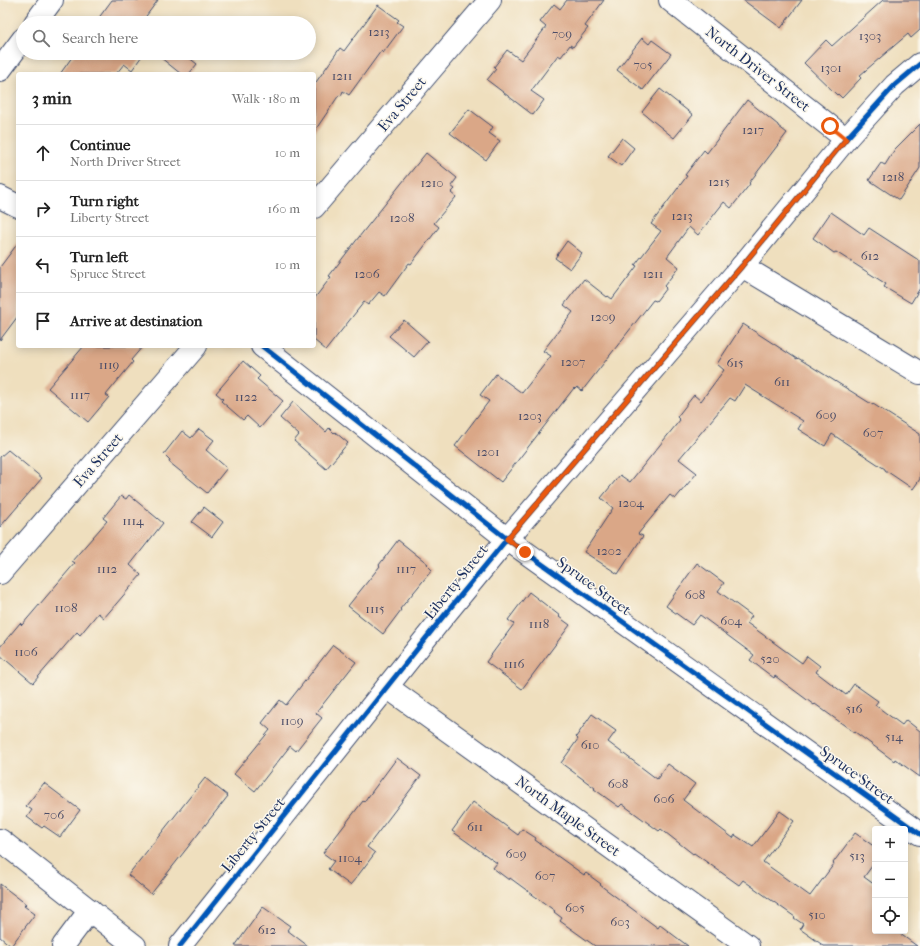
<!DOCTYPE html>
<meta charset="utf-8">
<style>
body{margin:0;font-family:"IM FELL French Canon",serif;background:#f2f2f2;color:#222}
.controls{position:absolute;right:12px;bottom:12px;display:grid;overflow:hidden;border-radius:4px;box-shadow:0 2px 10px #0003}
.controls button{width:36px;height:36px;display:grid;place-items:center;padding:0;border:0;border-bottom:1px solid #e0e0e0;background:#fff;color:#222;font:20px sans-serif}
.stop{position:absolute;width:12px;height:12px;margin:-9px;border:3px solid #ea580c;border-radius:50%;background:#fff}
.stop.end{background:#ea580c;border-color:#fff;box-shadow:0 1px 4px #0008}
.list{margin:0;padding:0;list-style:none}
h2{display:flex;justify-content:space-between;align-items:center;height:52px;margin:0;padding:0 16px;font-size:17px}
h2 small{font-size:13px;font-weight:400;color:#767676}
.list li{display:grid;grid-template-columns:26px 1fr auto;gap:12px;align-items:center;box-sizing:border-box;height:56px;padding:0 16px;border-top:1px solid #e0e0e0}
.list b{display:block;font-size:15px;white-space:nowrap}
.list p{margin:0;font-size:13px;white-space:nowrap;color:#767676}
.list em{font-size:13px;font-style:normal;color:#767676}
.icon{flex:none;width:22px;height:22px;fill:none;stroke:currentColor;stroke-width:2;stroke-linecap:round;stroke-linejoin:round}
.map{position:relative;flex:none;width:920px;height:946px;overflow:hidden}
.search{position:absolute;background:#fff;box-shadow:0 2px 10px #0003;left:16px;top:16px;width:300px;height:44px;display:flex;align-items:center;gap:10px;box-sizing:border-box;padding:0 14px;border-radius:22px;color:#767676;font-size:15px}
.panel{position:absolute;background:#fff;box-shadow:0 2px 10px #0003;left:16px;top:72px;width:300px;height:276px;border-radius:4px}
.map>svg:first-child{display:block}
</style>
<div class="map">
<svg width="920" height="946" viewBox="0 0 920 946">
<rect width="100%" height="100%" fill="#fbf7ec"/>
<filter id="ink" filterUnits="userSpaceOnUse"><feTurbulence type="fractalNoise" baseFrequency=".025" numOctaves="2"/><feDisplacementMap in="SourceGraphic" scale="8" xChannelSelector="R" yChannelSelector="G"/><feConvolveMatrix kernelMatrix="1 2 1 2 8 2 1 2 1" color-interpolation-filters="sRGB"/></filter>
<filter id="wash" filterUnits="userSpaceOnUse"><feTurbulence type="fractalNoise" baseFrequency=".012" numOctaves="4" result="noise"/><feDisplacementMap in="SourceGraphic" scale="16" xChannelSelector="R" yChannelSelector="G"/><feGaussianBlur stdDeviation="0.9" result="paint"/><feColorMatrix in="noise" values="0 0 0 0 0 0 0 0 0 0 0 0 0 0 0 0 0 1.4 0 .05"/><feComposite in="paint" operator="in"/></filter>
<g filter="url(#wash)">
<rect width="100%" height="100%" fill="#efdfbe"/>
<g id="blocks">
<!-- building -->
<g fill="#daa787">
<polygon points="112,0 158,0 141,23 95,23"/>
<polygon points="567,0 604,0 585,26 588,28 573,47 570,45 561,57 558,55 531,91 544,100 533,115 487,80 496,69 494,67 507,50 521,60 546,27 540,22 554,4 560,9"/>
<polygon points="743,0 802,0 781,28"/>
<polygon points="883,0 920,0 920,30 911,38 908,34 859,76 861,78 842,98 838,94 837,95 804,63 826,40 832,46"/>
<polygon points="378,5 399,20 397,22 403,26 383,53 381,51 349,95 343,91 341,96 339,95 314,132 314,85 340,48 344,51"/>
<polygon points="642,38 649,44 652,40 671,54 643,90 617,70"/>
<polygon points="75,53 144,53 132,70 124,64 116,74 60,74"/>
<polygon points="155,53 183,53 197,64 189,74 181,74"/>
<polygon points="660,89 693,115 674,138 642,112"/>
<polygon points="747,100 778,125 778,126 787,133 749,183 750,184 731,208 724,202 698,235 689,227 667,257 679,267 664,286 666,288 656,301 653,300 582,391 577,387 575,389 574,388 501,482 455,446 489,401 480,395 496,374 522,393 551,356 543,351 573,312 564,305 584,279 607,297 608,296 612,299 637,266 635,265 661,231 651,224 687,176 685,175 704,150 707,153"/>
<polygon points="469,109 493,127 489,133 500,141 486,160 450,133"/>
<polygon points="920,124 920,168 899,200 869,180 881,163 885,165 895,149"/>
<polygon points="622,138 634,148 621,166 608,156"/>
<polygon points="426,153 457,178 451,186 455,189 451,193 456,197 434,223 439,227 411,264 409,263 385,296 379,292 368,305 364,302 326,350 314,340 314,299 331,277 329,276 359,237 401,184"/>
<polygon points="831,212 864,235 869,228 920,261 920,288 911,303 884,287 886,284 836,252 834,253 813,238"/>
<polygon points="567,241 582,253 570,269 555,258"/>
<polygon points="18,243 18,316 0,340 0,267"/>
<polygon points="404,320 428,341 414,357 389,336"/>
<polygon points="743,324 797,359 798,358 873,405 873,404 920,434 920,479 913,489 885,470 885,469 832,434 825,446 798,429 803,421 745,385 735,401 730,398 679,459 697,473 675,499 670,495 638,534 643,536 618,574 584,552 613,508 601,498 620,475 630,482 680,420 677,417 694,395 701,401 724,370 717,364"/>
<polygon points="84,346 143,346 131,360 133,362 106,395 109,397 88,422 48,388"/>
<polygon points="243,361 260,376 257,379 283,401 260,428 247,416 243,420 221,401 223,399 216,393"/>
<polygon points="293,402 326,432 329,428 334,433 335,432 348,443 326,469 294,441 299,435 280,418"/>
<polygon points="199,429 214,440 206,450 227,468 207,493 169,462 170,460 164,454 182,431 191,438"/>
<polygon points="8,450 42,478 0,527 0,457"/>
<polygon points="129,495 163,523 130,565 141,575 104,618 98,613 80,635 77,632 33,683 0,655 0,647 20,623 22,625 75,563 72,561 107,521 103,518 121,496 126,499"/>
<polygon points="204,507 223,522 212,537 192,522"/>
<polygon points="398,540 428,564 427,565 432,570 400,609 401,610 383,634 348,606 380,566 379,565"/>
<polygon points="697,563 724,583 718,591 752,616 747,623 802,663 807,656 820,666 816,672 846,695 854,684 878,701 875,705 902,725 906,720 920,731 920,777 895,759 894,761 855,732 855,733 815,704 814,705 775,676 774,678 750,660 754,655 700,615 692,625 666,606"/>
<polygon points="529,592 560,616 559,617 570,625 522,689 486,662 514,624 508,620"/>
<polygon points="333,645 356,662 316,713 322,718 314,728 296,751 290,746 255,791 234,774 270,730 262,723 280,700 286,705 312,672"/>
<polygon points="592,714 616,731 608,742 657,779 668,764 695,784 683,800 733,838 735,835 753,847 780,811 794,821 763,862 810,896 834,864 833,863 855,833 875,847 875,862 864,877 875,885 875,931 896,931 917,946 824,946 800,929 803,924 794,918 795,917 743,880 739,885 694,853 693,854 661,829 659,831 622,804 619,807 594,789 595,788 561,763 578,739 576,737"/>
<polygon points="397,758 421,776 367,847 375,853 356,878 350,885 328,869 334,861 323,853 363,801 364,802 368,796 368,797"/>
<polygon points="205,778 228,796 151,894 128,875"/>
<polygon points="44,783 80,810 60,837 44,826 42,828 27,817 32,810 26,806"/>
<polygon points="473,802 518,835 522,829 536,838 535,840 584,875 586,873 601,884 600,885 658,928 660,925 688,946 595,946 560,921 562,918 554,912 555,911 510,878 509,880 493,868 497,863 452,831"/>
<polygon points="0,884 26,904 24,906 35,914 11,946 0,937"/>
<polygon points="263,907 290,926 287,930 308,946 235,946"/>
</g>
</g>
</g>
<g filter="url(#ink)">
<use href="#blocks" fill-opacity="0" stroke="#3b496c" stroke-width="1"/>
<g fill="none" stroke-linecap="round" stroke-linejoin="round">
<!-- minor casing -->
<g stroke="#3b496c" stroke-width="24">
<g id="minor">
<polyline points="670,0 846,139"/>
<polyline points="0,197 18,206"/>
<polyline points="314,207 490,0"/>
<polyline points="742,266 920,373"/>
<polyline points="262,346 507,539 920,834"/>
<polyline points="0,573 196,346"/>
<polyline points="387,687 748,946"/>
<polyline points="0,840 135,946"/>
<polyline points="63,946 90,910"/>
<polyline points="180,946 442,618 507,539 742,266 846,139 895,85 920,64"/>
</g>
</g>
<!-- major casing -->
<g stroke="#3b496c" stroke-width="24">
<g id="major">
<polyline points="35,23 52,0"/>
<polyline points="0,70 23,39"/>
</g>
</g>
<!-- minor -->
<use href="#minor" stroke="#fff" stroke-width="22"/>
<!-- major -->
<use href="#major" stroke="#fff" stroke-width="22"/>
<!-- cycleway casing -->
<g stroke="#fbf7ec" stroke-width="8">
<g id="cycleway">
<polyline points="262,346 507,539 920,834"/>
<polyline points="180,946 442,618 507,539 742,266 846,139 895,85 920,64"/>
</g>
</g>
<!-- cycleway -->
<use href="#cycleway" stroke="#0057b8" stroke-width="5"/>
</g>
</g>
<g fill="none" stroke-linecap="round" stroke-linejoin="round" filter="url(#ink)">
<!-- route -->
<polyline stroke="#ea580c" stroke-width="5" points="525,552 507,539 742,266 846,139 830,126"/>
</g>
<g text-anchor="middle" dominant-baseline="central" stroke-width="3" stroke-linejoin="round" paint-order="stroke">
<!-- number labels -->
<g font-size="13" fill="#4b4d68">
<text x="379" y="31">1213</text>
<text x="562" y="33">709</text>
<text x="870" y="35">1303</text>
<text x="643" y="64">705</text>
<text x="831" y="67">1301</text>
<text x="342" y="75">1211</text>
<text x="753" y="129">1217</text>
<text x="893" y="176">1218</text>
<text x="719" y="181">1215</text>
<text x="432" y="182">1210</text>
<text x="682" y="215">1213</text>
<text x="402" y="217">1208</text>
<text x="870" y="255">612</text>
<text x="367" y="273">1206</text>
<text x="653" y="273">1211</text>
<text x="603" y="316">1209</text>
<text x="573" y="361">1207</text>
<text x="735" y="362">615</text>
<text x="109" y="364">1119</text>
<text x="782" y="381">611</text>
<text x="80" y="394">1117</text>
<text x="246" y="396">1122</text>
<text x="826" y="414">609</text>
<text x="530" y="415">1203</text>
<text x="873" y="432">607</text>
<text x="488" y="451">1201</text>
<text x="631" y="502">1204</text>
<text x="133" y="520">1114</text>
<text x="609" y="550">1202</text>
<text x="107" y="568">1112</text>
<text x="406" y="568">1117</text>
<text x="695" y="594">608</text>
<text x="66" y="607">1108</text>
<text x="375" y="608">1115</text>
<text x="731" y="620">604</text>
<text x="539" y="623">1118</text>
<text x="26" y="651">1106</text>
<text x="770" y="658">520</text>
<text x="514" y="663">1116</text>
<text x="854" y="708">516</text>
<text x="292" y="720">1109</text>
<text x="894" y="736">514</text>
<text x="590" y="744">610</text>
<text x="618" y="783">608</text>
<text x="664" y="798">606</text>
<text x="54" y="814">706</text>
<text x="475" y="826">611</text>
<text x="516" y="853">609</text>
<text x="857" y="855">513</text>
<text x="350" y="857">1104</text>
<text x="545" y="875">607</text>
<text x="575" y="907">605</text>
<text x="817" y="914">510</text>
<text x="620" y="921">603</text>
<text x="267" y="929">612</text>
</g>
<!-- street labels -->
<g font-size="15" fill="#1b2f5e" stroke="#fbf7ec">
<text transform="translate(758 69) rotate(38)">North Driver Street</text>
<text transform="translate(402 104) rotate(-50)">Eva Street</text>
<text transform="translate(98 460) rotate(-49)">Eva Street</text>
<text transform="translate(456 582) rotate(-51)">Liberty Street</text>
<text transform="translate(594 586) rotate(36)">Spruce Street</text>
<text transform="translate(857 775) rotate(36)">Spruce Street</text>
<text transform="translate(568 816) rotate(36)">North Maple Street</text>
<text transform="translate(253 835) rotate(-51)">Liberty Street</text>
</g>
</g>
</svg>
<div class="controls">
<button>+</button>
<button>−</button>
<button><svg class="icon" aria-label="locate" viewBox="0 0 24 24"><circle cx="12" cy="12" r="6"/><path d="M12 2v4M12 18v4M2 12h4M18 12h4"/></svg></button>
</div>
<div class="stop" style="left:830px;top:126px"></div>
<div class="stop end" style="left:525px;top:552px"></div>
<div class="search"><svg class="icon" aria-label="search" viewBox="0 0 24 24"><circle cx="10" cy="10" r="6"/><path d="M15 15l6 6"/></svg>Search here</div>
<section class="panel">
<h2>3 min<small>Walk · 180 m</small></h2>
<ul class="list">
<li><svg class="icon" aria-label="ahead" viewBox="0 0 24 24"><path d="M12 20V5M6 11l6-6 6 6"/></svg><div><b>Continue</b><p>North Driver Street</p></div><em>10 m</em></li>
<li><svg class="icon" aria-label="right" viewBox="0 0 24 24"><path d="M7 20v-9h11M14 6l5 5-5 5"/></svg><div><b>Turn right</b><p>Liberty Street</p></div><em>160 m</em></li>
<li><svg class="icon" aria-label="left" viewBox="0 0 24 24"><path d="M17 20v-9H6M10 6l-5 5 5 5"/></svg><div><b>Turn left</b><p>Spruce Street</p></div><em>10 m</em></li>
<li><svg class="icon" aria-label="arrive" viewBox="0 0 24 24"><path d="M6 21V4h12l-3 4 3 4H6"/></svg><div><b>Arrive at destination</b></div></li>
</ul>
</section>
</div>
